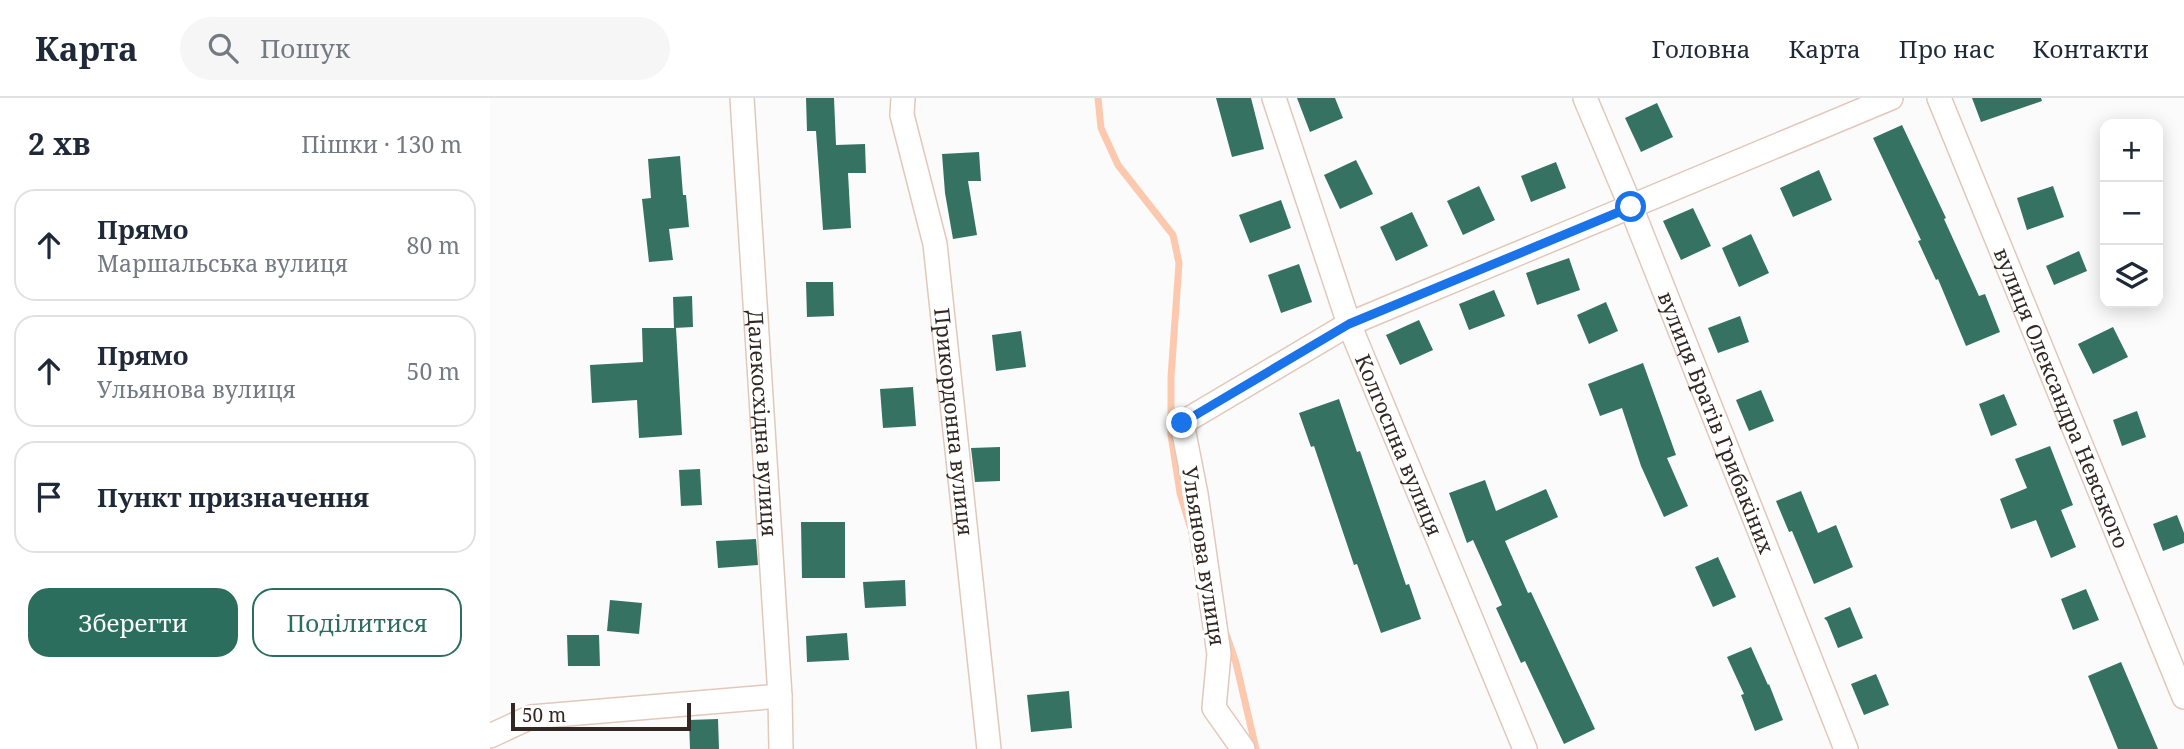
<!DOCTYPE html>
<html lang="uk">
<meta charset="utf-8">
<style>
body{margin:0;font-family:"Noto Serif",serif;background:#f6f6f7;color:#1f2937}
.controls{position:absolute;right:21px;top:21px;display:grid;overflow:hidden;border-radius:14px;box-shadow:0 4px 18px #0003}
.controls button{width:63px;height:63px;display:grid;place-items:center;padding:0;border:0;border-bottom:2px solid #e0e1e3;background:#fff;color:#1f2937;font:35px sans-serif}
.scale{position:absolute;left:21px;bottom:18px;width:180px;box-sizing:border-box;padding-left:7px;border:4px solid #322823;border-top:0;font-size:19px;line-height:24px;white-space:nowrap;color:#322823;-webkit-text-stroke:5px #fff;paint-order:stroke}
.stop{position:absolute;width:21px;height:21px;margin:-16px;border:5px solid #1a73e8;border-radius:50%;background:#fff}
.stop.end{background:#1a73e8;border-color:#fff;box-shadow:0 2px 7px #0008}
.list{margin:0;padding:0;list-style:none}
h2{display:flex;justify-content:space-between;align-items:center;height:91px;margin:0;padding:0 28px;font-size:30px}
h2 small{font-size:23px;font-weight:400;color:#747a83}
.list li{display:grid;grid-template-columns:46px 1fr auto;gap:21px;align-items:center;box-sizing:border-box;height:112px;margin:0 14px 14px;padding:0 14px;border:2px solid #e0e1e3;border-radius:21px}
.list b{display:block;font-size:26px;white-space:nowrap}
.list p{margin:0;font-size:23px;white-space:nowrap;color:#747a83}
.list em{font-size:23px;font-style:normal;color:#747a83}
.actions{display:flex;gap:14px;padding:21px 28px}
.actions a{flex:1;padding:16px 0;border:2px solid #2c6e5d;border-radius:21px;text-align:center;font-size:24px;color:#2c6e5d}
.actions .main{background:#2c6e5d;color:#fff}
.icon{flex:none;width:38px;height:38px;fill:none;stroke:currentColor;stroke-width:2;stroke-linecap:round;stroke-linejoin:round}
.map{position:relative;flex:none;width:1694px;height:651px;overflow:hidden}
header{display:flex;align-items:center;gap:42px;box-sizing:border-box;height:98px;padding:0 35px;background:#fff;border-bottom:2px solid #e0e1e3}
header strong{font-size:33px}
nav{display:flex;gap:38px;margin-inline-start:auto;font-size:24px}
.search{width:490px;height:63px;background:#f6f6f7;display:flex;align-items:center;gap:18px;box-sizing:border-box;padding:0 24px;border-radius:38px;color:#747a83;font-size:26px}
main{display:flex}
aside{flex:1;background:#fff}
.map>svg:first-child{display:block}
</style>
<header>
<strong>Карта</strong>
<div class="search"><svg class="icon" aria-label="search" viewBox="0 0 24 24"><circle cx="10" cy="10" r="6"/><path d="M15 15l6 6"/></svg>Пошук</div>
<nav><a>Головна</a><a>Карта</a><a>Про нас</a><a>Контакти</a></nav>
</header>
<main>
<aside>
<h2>2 хв<small>Пішки · 130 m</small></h2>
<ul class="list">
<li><svg class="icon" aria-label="ahead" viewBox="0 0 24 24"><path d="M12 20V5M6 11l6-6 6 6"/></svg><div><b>Прямо</b><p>Маршальська вулиця</p></div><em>80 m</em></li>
<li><svg class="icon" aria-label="ahead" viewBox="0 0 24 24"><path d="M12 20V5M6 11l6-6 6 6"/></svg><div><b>Прямо</b><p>Ульянова вулиця</p></div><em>50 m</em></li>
<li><svg class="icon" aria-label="arrive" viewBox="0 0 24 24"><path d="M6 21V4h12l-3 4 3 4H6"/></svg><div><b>Пункт призначення</b></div></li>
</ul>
<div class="actions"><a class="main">Зберегти</a><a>Поділитися</a></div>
</aside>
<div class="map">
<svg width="1694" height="651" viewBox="0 0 1694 651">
<rect width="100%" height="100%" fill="#fbfbfb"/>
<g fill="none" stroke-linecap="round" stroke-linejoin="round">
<!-- stream -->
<g stroke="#fcc9ae" stroke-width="7">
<polyline points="608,0 611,30 628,67 683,137 689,165 681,279 681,337 690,395 700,428"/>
<polyline points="736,536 746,565 766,651"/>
</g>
</g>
<!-- building -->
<g fill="#357262">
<polygon points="316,0 344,0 346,47 375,46 376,75 358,75 361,130 333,132 326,33 317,33"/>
<polygon points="726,0 761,0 774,51 742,59"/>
<polygon points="807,0 845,0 853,20 820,34"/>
<polygon points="1482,0 1551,0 1552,3 1491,24"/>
<polygon points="1167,5 1183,39 1151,54 1135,20"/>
<polygon points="1412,27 1456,120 1454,121 1489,198 1495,196 1510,234 1476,248 1448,181 1446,182 1428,143 1431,142 1383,40"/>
<polygon points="489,54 491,83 478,83 487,137 463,141 455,95 452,56"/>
<polygon points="190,58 193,97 196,97 199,129 179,131 183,162 159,164 152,101 161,100 158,61"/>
<polygon points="866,62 883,96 850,111 834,77"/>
<polygon points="1066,64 1076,90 1041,104 1031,78"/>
<polygon points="1329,72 1342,102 1303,119 1290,90"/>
<polygon points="989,88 1005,122 973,137 957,103"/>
<polygon points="1563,88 1574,119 1537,132 1527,100"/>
<polygon points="791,102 801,130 760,145 749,117"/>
<polygon points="1203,110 1221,148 1191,162 1173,123"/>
<polygon points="922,114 938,148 906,163 890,129"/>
<polygon points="1261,136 1279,175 1249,189 1232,150"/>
<polygon points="1589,153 1597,173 1564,187 1556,168"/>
<polygon points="1079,160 1090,192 1047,207 1036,175"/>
<polygon points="809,166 822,204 791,215 778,177"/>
<polygon points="316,184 343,184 344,218 317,219"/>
<polygon points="1004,192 1015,218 979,232 969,206"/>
<polygon points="202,198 203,229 184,230 183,199"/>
<polygon points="1116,204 1128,233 1099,246 1087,217"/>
<polygon points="1250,218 1259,244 1228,255 1218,230"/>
<polygon points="929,222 943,252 910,267 896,237"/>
<polygon points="1623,229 1638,259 1603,276 1588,246"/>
<polygon points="152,230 186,230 192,337 149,340 147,302 102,305 100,267 153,264"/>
<polygon points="531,233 536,269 506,273 502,237"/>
<polygon points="1153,265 1186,357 1177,360 1198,408 1174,419 1151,368 1132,310 1110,318 1098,286"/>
<polygon points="423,289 426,328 393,330 390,291"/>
<polygon points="1271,292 1284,323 1259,333 1246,302"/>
<polygon points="1514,296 1527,327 1501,338 1489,306"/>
<polygon points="849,301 867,354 870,353 916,487 919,486 931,521 891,535 867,466 864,467 824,348 821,349 809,315"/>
<polygon points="1647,313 1656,339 1632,348 1623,322"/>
<polygon points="1560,348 1583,407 1571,412 1586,449 1561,460 1546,422 1521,431 1510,401 1537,390 1525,361"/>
<polygon points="510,349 510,383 485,384 481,350"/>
<polygon points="210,371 212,407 191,408 189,372"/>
<polygon points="995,382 1006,413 1056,391 1068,419 1015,443 1038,495 1041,494 1105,631 1074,646 1035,563 1031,565 1006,510 1012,507 983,442 977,445 959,395"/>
<polygon points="1311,393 1328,435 1346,427 1363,469 1324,486 1302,433 1299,434 1286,403"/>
<polygon points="1687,417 1694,435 1694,445 1673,453 1663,426"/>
<polygon points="311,424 355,424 355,480 312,480"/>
<polygon points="266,441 268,467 228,470 226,443"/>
<polygon points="1228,459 1246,499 1223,509 1205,469"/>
<polygon points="415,482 416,508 375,510 373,484"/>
<polygon points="1596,491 1609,522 1583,532 1571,501"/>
<polygon points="120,502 152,505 149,536 117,533"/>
<polygon points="1360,509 1373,540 1348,550 1337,523 1334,520"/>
<polygon points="357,535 359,562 317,564 316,538"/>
<polygon points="77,537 109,537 110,568 78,568"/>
<polygon points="1261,549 1278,587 1279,586 1293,622 1265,633 1251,597 1254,596 1237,559"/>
<polygon points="1631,564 1668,651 1628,651 1598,578"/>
<polygon points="1386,576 1399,607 1374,617 1361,586"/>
<polygon points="579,593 582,630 541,634 537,597"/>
<polygon points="228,621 229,651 200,651 199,622"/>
</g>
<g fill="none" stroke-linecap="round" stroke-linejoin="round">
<!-- minor casing -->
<g stroke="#e2c8ba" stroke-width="26">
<g id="minor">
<path id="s1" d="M252 0 290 598 291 651"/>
<path id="s2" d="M413 0 412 17 445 146 499 651"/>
<path id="s3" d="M784 0 859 226 1035 651"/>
<path id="s4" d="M1095 0 1141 109 1356 651"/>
<path id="s5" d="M1449 0 1694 599"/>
<polyline points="0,638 41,619 290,598"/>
<polyline points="753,651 724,610 729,556 706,396 692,325 859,226 1401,0"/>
</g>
</g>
<!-- minor -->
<use href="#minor" stroke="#fff" stroke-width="23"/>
</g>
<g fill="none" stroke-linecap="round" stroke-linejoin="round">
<!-- route -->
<polyline stroke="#1a73e8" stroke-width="9" points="692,325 859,226 1141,109"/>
</g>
<g text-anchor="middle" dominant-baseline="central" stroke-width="7" stroke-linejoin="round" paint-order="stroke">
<!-- street labels -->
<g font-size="21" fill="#322823" stroke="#fff">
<text stroke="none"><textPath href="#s5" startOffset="324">вулиця Олександра Невського</textPath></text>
<text stroke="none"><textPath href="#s2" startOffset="329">Прикордонна вулиця</textPath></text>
<text stroke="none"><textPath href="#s1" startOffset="326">Далекосхідна вулиця</textPath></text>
<text stroke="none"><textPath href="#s4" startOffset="350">вулиця Братів Грибакіних</textPath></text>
<text stroke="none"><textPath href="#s3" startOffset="369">Колгоспна вулиця</textPath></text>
<text transform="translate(714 458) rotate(81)">Ульянова вулиця</text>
</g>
</g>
</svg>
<div class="controls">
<button>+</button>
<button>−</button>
<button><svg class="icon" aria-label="layers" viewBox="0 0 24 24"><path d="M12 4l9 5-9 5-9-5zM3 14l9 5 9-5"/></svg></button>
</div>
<div class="scale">50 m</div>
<div class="stop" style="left:1141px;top:109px"></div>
<div class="stop end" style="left:692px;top:325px"></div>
</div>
</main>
